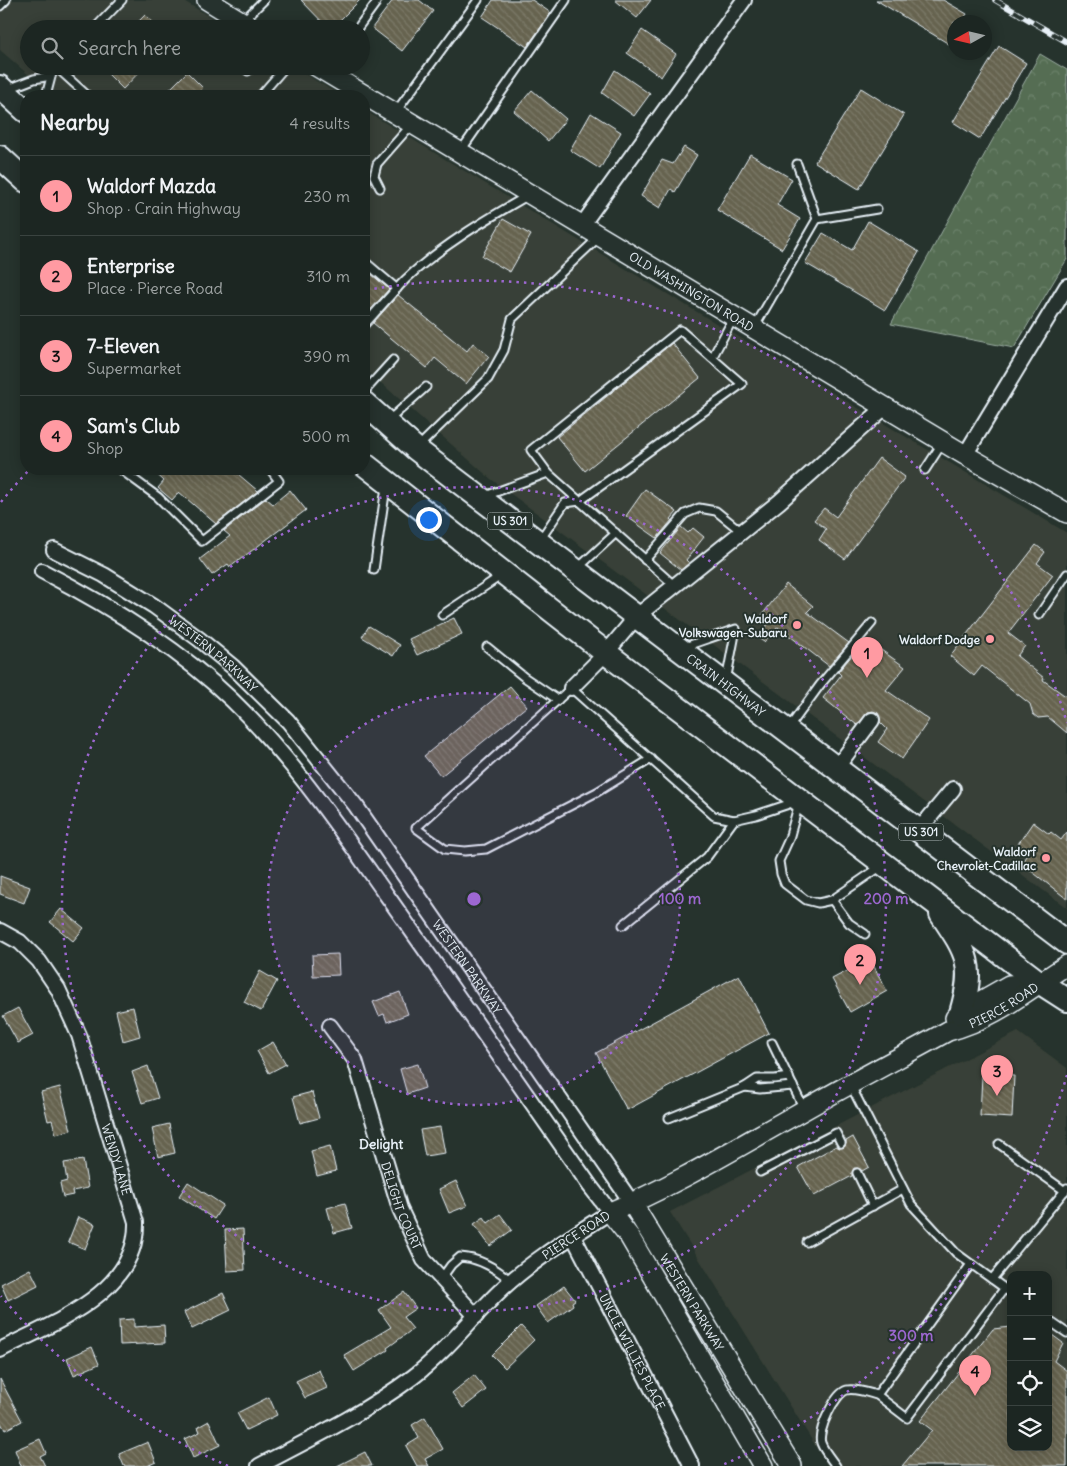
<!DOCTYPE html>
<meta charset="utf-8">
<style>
body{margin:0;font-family:Delius,sans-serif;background:#252e2a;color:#f1f3f6}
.controls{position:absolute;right:15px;bottom:15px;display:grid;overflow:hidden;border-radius:10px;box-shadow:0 2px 12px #0003}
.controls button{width:45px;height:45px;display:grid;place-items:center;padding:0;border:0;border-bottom:1px solid #3a4340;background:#1c2622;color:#f1f3f6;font:25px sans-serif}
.compass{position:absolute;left:947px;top:15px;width:45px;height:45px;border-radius:50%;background:#1c2622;box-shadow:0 2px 12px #0003;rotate:262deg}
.you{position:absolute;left:428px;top:519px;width:18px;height:18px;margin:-12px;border:4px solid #fff;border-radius:50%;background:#1a73e8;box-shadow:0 0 0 8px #1a73e833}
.badge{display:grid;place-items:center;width:32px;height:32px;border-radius:50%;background:#ff9aa2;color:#111;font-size:16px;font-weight:700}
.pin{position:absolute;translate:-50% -41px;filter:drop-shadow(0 1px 2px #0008)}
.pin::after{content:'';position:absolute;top:26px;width:18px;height:15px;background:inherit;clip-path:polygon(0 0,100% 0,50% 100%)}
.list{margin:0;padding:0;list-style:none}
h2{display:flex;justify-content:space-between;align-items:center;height:65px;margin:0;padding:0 20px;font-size:21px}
h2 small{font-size:16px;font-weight:400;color:#a0a5a5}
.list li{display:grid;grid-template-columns:32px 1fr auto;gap:15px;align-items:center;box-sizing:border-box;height:80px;padding:0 20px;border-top:1px solid #3a4340}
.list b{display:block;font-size:19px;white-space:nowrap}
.list p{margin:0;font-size:16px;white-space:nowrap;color:#a0a5a5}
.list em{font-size:16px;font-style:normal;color:#a0a5a5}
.icon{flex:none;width:28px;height:28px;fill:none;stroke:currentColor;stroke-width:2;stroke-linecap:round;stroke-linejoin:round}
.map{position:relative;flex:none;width:1067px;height:1466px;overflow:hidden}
.search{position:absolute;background:#1c2622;box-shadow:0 2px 12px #0003;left:20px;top:20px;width:350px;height:55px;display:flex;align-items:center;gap:12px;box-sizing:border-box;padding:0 18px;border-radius:28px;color:#a0a5a5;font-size:19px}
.panel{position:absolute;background:#1c2622;box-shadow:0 2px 12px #0003;left:20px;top:90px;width:350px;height:385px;border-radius:20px}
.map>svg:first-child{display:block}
</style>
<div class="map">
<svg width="1067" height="1466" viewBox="0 0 1067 1466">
<defs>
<pattern id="forest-crowns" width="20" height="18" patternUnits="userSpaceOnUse" patternTransform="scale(1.25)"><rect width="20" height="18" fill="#546d52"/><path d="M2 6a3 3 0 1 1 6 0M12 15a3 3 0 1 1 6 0" fill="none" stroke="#6d826c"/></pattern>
<pattern id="building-back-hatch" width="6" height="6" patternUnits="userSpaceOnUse" patternTransform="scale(1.25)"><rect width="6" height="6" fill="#66634f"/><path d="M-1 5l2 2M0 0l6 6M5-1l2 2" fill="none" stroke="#7c7a69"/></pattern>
</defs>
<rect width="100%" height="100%" fill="#26332d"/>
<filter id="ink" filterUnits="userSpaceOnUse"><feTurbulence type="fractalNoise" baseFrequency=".02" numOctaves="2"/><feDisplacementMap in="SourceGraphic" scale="10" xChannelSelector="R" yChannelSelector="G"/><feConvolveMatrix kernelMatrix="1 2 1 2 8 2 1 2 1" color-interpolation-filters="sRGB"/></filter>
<g filter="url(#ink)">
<!-- built -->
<g fill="#394137" fill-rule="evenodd">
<polygon points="0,0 182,0 230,29 29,29 29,66 292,66 341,96 53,96 0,50"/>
<polygon points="364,110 692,309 1067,533 1067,908 491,479 364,368"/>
<path d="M1018 1032 1067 1068V1466H828L670 1212ZM1011 1275H1048V1447H1011Z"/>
</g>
<!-- forest -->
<polygon fill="url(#forest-crowns)" stroke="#9eafa5" points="1040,54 1067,70 1067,259 1014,348 891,324"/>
<!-- building -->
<g fill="url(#building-back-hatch)" stroke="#e8f1f8">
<polygon points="301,0 360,0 331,29 329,29"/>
<polygon points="393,0 419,0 433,11 402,51 372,28"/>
<polygon points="493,0 532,0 551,13 527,47 482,17"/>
<polygon points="615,0 651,0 637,18"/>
<polygon points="876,0 943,0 967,14 962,22 954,22 954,36 949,44"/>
<polygon points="145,15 160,29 131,29"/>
<polygon points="642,30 676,54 661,77 627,53"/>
<polygon points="999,46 1026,63 980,139 953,122"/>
<polygon points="100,66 145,66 123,89"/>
<polygon points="615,70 650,94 634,116 602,93"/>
<polygon points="187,72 203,88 195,96 163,96"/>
<polygon points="861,88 904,115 859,189 815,162"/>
<polygon points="532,90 566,119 548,141 514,111"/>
<polygon points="591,113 621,132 600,169 570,150"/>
<polygon points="684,147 697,155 675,192 671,189 660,208 641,196 662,160 673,164"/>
<polygon points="750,154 792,179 777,205 800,219 782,249 717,210"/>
<polygon points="503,219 531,235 510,272 482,256"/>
<polygon points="868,221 919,252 885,310 805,263 823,233 852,250"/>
<polygon points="364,268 389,289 365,316 364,316"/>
<polygon points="398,295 467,351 473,343 489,356 466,384 435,358 427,368 373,323"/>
<polygon points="672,343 700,378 585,471 557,437"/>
<polygon points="879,458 905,477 845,559 819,540 826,529 814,520 824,508 836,517"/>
<polygon points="151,469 232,469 258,491 216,524 179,492 172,500 158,488 164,481"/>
<polygon points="645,489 677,512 671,519 672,520 657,538 626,516"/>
<polygon points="290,490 306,510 230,567 228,564 212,575 200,559 230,536 224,531 266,498 273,504"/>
<polygon points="681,527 688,533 693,528 704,537 686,560 689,563 681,570 660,553"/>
<polygon points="1036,545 1045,552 1037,563 1053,575 1008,633 1025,646 1017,656 1044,678 1043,680 1067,697 1067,733 1048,717 1038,718 1033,714 1030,704 982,666 974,676 950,656"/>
<polygon points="786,584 813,606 807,612 849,643 829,666 778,627 764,642 758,638 770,621 762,615"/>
<polygon points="454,618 462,634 417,655 409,639"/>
<polygon points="369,626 400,645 393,656 362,637"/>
<polygon points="867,640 905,667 886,690 929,720 902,759 878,742 887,729 880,722 880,717 878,713 873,711 868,712 857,725 823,698 841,675 838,672 858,648 860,650"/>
<polygon points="510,686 527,706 441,776 424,756"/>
<polygon points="1033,822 1049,834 1051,832 1061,840 1067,832 1067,899 1021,863 1029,852 1018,844"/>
<polygon points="0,876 30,887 24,903 0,894"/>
<polygon points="61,909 84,928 73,941 50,922"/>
<polygon points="338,954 339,975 313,976 312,955"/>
<polygon points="870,959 887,991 850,1012 832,979"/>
<polygon points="260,971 277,981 261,1011 244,1002"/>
<polygon points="739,975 769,1033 627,1110 596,1053"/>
<polygon points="400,992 408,1014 387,1022 384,1014 379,1016 373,1002"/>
<polygon points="133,1007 140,1036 123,1041 116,1011"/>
<polygon points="18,1008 33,1035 18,1043 3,1016"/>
<polygon points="273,1042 286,1064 269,1073 257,1051"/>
<polygon points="418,1064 425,1088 407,1094 400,1069"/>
<polygon points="148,1066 158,1098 142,1103 132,1072"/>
<polygon points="982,1075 1014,1076 1012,1118 980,1116"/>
<polygon points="60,1087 71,1130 56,1134 52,1120 48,1121 41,1092"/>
<polygon points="312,1092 319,1118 300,1123 293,1097"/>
<polygon points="169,1124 175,1153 158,1157 152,1128"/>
<polygon points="440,1127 445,1153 425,1156 420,1130"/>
<polygon points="853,1137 869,1167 862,1171 858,1168 854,1168 852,1172 852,1176 814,1196 798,1167 836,1146 840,1148 844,1147 846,1144 846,1141"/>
<polygon points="330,1146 336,1171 317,1176 311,1151"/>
<polygon points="83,1160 88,1188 72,1191 73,1195 63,1197 60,1183 67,1181 64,1163"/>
<polygon points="456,1181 467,1206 449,1213 439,1189"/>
<polygon points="188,1182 223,1205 214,1219 179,1196"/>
<polygon points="345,1203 352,1228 334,1233 327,1208"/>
<polygon points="500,1214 512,1230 490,1246 474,1224 484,1217 488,1223"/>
<polygon points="78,1217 95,1224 85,1249 68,1242"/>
<polygon points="243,1229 245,1270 227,1271 225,1230"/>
<polygon points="30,1269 38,1285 8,1300 1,1284"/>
<polygon points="564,1286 575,1300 572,1302 573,1305 548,1323 536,1306"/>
<polygon points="404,1292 416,1308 403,1317 413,1329 387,1348 388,1350 354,1371 344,1355 391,1327 379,1310"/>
<polygon points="223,1293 231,1310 192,1329 184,1312"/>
<polygon points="134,1319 134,1327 164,1325 165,1343 120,1345 119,1320"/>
<polygon points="521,1326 534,1340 505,1368 492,1355"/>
<polygon points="1011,1327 1011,1447 1048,1447 1048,1332 1063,1343 1054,1361 1067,1371 1067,1466 902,1466 932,1430 920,1421 993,1329"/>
<polygon points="92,1347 99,1364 74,1375 67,1358"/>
<polygon points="319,1370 327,1388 305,1398 296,1381"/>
<polygon points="474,1375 486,1390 463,1408 452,1393"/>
<polygon points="0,1379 22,1421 5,1430 0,1421"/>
<polygon points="269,1397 277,1415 246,1430 237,1413"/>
<polygon points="425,1417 443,1449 425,1459 429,1466 417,1466 406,1446 419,1438 412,1425"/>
<polygon points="209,1421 220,1445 193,1458 185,1439 200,1432 198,1427"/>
<polygon points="40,1439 46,1453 40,1456 45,1466 21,1466 15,1450"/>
<polygon points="148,1442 156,1462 147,1466 124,1466 119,1454"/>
<polygon points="365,1452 372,1466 337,1466"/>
</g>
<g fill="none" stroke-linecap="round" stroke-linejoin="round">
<!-- service casing -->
<g stroke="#e8f1f8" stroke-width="11">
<g id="service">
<polyline points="0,6 6,0"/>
<polyline points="243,21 264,0"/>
<polyline points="94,29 122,0"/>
<polyline points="357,29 376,3"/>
<polyline points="242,66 248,71"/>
<polyline points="56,67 88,96"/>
<polyline points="8,89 34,79 51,76"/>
<polyline points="46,96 52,73"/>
<polyline points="260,96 286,66"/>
<polyline points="395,113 478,0"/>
<polyline points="460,152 566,0"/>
<polyline points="380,188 374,176 377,164 412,124"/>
<polyline points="817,219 877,209"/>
<polyline points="364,261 397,289"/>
<path d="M364 325C378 310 391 294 406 279 441 246 485 220 527 196"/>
<polyline points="754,328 817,219 797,164"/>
<polyline points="712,358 734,317"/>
<polyline points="364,392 393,360"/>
<polyline points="389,420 426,387"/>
<polyline points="418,447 488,379 504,350 512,319 599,237"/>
<polyline points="120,469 158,497 202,541 279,481 270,469"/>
<polyline points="925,470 943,442"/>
<polyline points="485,496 548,473"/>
<polyline points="540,540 565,503 580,501 742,384 680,330 531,450 548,473 675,586"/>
<polyline points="645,560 685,514 699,508 716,511 742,532"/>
<polyline points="578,568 616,533"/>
<polyline points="374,570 386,487"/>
<polyline points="442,615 502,575"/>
<polyline points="1039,615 1067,574"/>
<polyline points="487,647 524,677 558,700"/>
<polyline points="684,647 736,629 726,681"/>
<polyline points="788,729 820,685 872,623"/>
<polyline points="651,759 597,792 486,849 465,851 445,849 416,828 571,688 714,816 734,820 756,815 795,802"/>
<polyline points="799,803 789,839 779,861 781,874 785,884 806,900 818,903 832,900 880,867"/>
<polyline points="832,900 849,923 865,934"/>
<polyline points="623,925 707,857 734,820"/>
<polyline points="772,1043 804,1109"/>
<polyline points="850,1084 911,1204 956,1253 1011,1293"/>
<polyline points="745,1087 760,1089 793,1086"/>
<polyline points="669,1118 745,1087 757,1079 775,1079 789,1077"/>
<polyline points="999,1144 1065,1191"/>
<polyline points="760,1172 836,1133 841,1143"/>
<polyline points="857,1173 873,1206"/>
<polyline points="807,1242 903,1189"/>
<path d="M441 1279 451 1265 460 1257C479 1258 497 1269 511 1281"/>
<polyline points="992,1279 1067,1188"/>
<polyline points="1048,1320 1067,1333"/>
<polyline points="877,1395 907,1418 1004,1289"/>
<path d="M836 1466C831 1459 824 1451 821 1443 817 1431 835 1393 847 1390 855 1388 869 1393 877 1395L971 1264"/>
</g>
</g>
<!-- minor casing -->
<g stroke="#e8f1f8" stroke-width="18">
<g id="minor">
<polyline points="582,225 744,0"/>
<polyline points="965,455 1067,286"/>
<path id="s1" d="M54 550 104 575 154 606 199 639 233 667 288 721 356 806 632 1203"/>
<path d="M42 571C110 606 177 647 232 700 293 759 340 829 388 897 456 993 523 1090 590 1186L610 1212C573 1236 534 1259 502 1289 472 1317 446 1352 413 1377 366 1412 311 1439 259 1466"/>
<polyline points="571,688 606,653 637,616 779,502 885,407"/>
<polyline points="837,767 872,720"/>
<polyline points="919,830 953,789"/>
<path id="s2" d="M0 931 20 942 39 961 58 989 79 1035 136 1222C138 1293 52 1323 0 1350"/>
<path id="s3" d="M330 1026 355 1060 400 1209 424 1260 476 1316"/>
<path id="s4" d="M573 1236 692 1466"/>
</g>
</g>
<!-- secondary casing -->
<g stroke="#e8f1f8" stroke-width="22">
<g id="secondary">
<polyline points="207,0 254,29"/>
<path id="s5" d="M316 66 965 455 1067 513"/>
<polyline points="955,1018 965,1010 1009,985 1038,982"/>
<path id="s6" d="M632 1203 792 1466"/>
<path id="s7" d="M763 1466 629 1236 610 1212C674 1186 734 1149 795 1115 845 1086 897 1059 948 1031 995 1019 1027 990 1067 965"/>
</g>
</g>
<!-- trunk casing -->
<g stroke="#e8f1f8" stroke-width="26">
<g id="trunk">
<polyline points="0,87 26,111"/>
<polyline points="0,157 26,181"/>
<path id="s8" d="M364 403 416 449 455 479 1067 943"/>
<polyline points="364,464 606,653 1039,982 1067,1000"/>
<path d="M941 914C968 954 975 965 961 1013"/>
</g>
</g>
<!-- service -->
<use href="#service" stroke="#26332d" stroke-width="7"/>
<!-- minor -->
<use href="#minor" stroke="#26332d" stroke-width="14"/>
<!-- secondary -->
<use href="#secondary" stroke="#26332d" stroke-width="19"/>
<!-- trunk -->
<use href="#trunk" stroke="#26332d" stroke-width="22"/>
<!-- rail casing -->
<g stroke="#e8f1f8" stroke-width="5.5">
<polyline id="rail" points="995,0 1067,42"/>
</g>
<!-- rail -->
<use href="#rail" stroke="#26332d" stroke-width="4" stroke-dasharray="11" stroke-linecap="butt"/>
</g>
</g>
<!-- distance rings -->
<circle cx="474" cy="899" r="206" fill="#9c67d0" fill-opacity=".12"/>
<g fill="none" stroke="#9c67d0" stroke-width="2.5" stroke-dasharray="2.5 5">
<circle cx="474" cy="899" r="206"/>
<circle cx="474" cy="899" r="412"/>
<path d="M1067 1075A618 618 0 0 1 720 1466M228 1466A618 618 0 0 1 1 1296M1 502A618 618 0 0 1 29 470M367 290A618 618 0 0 1 1067 723"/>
</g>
<!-- markers -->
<g fill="#ff9aa2" stroke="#26332d" stroke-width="2">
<circle cx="797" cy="625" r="5"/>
<circle cx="990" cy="639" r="5"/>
<circle cx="1046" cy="858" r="5"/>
</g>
<g text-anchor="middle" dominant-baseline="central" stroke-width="4" stroke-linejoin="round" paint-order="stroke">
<!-- shield labels -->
<g fill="#26332d" stroke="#aeb8bb" stroke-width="1">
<rect x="487.5" y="512.5" width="45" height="17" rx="4"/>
<rect x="898.5" y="823.5" width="45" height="17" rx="4"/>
</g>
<g font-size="11" font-weight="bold" fill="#e8f1f8">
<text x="510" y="521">US 301</text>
<text x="921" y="832">US 301</text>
</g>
<!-- street labels -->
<g font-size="12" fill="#e8f1f8" stroke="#26332d">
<text stroke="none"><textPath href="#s5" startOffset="438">OLD WASHINGTON ROAD</textPath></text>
<text stroke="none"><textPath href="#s1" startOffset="191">WESTERN PARKWAY</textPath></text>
<text stroke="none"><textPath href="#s8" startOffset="459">CRAIN HIGHWAY</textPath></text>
<text stroke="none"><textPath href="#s1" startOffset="596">WESTERN PARKWAY</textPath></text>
<text stroke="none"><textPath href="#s7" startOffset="742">PIERCE ROAD</textPath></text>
<text stroke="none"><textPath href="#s2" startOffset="264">WENDY LANE</textPath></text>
<text stroke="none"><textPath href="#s3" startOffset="195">DELIGHT COURT</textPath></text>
<text transform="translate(576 1235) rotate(-33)">PIERCE ROAD</text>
<text stroke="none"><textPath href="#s6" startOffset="116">WESTERN PARKWAY</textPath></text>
<text stroke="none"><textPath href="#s4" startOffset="130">UNCLE WILLIES PLACE</textPath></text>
</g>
<!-- poi labels -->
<g font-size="12" font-weight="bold" fill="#e8f1f8" stroke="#26332d" text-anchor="end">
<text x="787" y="618">Waldorf<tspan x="787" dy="14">Volkswagen-Subaru</tspan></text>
<text x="980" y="639">Waldorf Dodge</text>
<text x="1036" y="851">Waldorf<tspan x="1036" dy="14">Chevrolet-Cadillac</tspan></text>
</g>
<!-- neighbourhood labels -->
<g font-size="14" font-weight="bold" fill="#e8f1f8" stroke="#26332d">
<text x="381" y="1144">Delight</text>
</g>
</g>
<circle cx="474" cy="899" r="8" fill="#9c67d0" stroke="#26332d" stroke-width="2.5"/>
<g font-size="15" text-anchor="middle" font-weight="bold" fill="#9c67d0" stroke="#26332d" stroke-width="4" stroke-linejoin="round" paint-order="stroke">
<text x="680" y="904">100 m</text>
<text x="886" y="904">200 m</text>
<text x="911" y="1341">300 m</text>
</g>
</svg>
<div class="controls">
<button>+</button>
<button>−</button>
<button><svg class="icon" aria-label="locate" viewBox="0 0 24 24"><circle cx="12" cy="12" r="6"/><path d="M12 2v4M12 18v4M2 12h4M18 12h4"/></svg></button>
<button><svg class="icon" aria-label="layers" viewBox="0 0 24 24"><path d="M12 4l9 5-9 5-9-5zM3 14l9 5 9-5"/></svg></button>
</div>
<svg class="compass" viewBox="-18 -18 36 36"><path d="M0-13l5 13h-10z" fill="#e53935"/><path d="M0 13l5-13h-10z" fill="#a0a5a5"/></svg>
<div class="you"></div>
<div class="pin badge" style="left:867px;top:678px">1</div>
<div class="pin badge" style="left:860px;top:985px">2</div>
<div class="pin badge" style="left:997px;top:1096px">3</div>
<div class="pin badge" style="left:975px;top:1396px">4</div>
<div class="search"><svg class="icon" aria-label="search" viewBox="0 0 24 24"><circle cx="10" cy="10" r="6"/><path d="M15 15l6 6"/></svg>Search here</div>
<section class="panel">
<h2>Nearby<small>4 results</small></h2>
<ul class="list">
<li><span class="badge">1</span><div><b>Waldorf Mazda</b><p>Shop · Crain Highway</p></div><em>230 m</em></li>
<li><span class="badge">2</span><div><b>Enterprise</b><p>Place · Pierce Road</p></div><em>310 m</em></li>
<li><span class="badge">3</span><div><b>7-Eleven</b><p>Supermarket</p></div><em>390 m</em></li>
<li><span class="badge">4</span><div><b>Sam's Club</b><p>Shop</p></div><em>500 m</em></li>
</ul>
</section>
</div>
